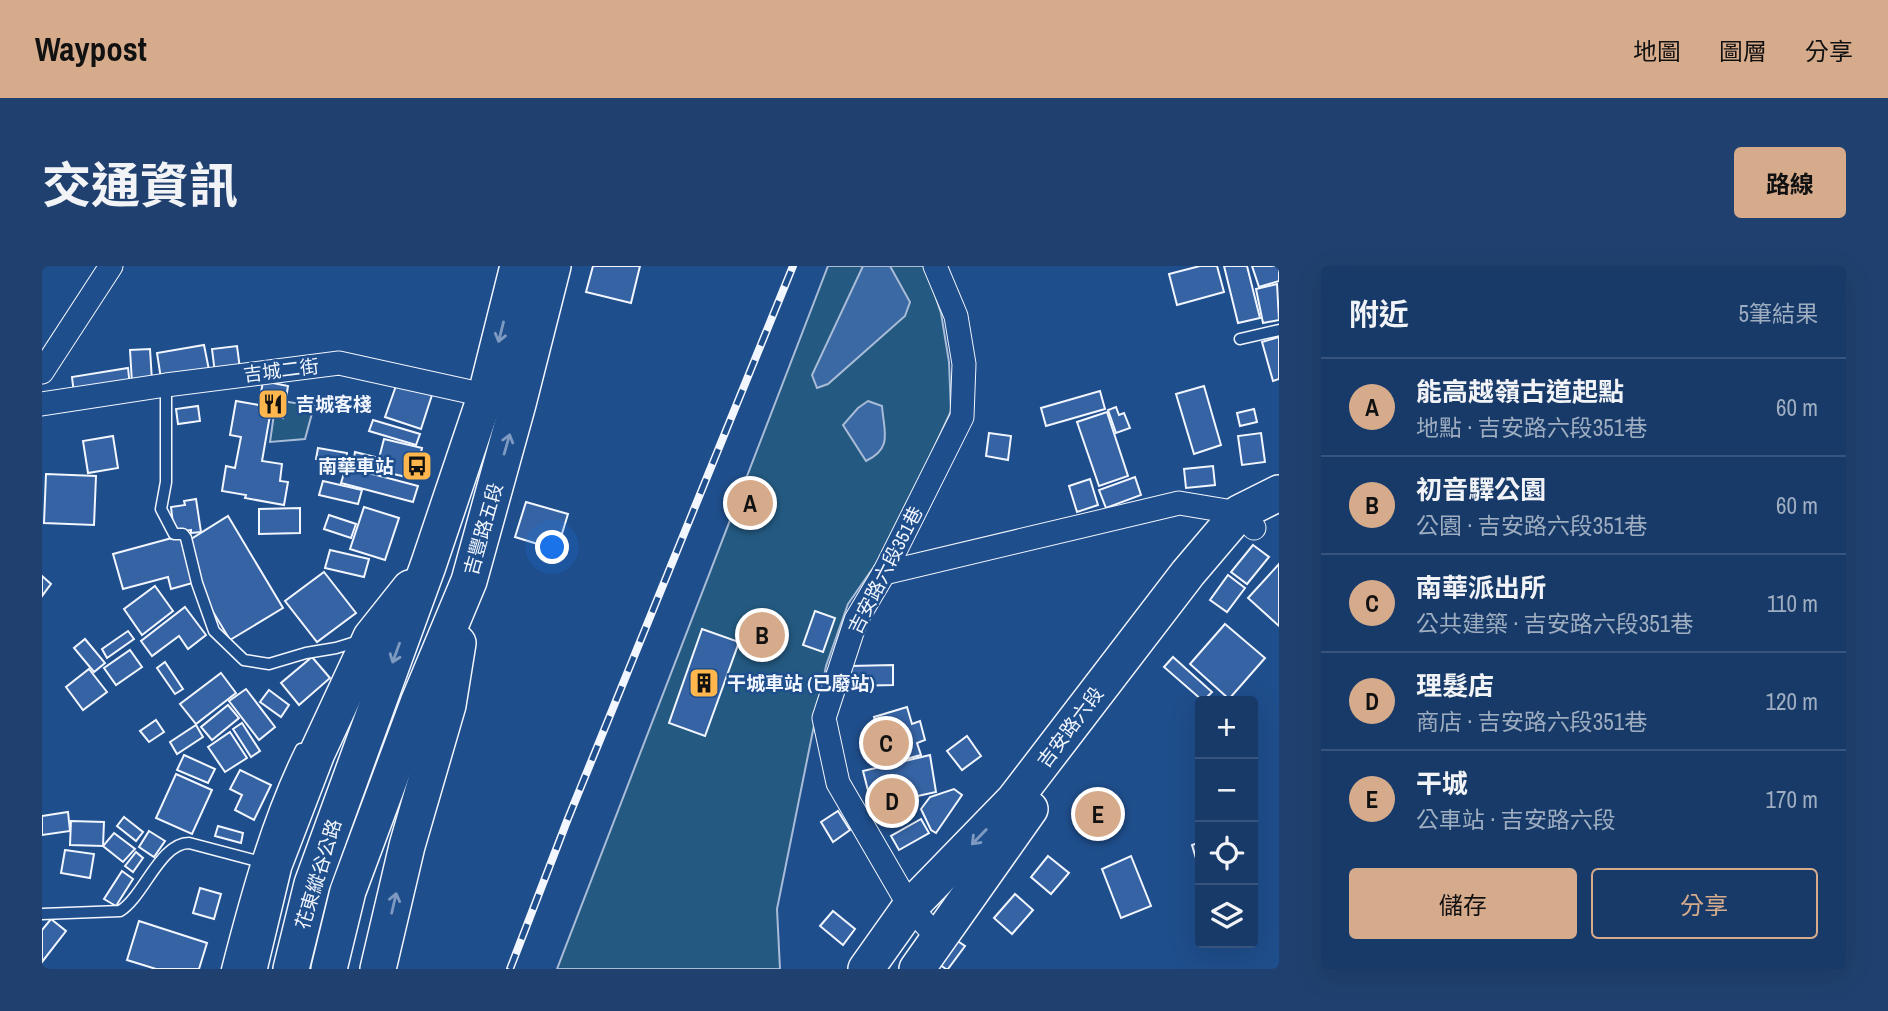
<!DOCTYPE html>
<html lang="zh-TW">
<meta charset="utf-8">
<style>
body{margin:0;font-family:"Archivo Narrow","Noto Sans TC",sans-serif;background:#20416f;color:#f1f3f6}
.controls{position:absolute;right:21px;bottom:21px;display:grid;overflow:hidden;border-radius:7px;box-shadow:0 7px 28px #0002}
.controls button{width:63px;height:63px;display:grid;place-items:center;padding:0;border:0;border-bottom:2px solid #36547d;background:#173a69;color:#f1f3f6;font:35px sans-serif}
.you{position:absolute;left:511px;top:282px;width:24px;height:24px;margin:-18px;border:5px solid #fff;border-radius:50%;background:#1a73e8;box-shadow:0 0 0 10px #1a73e833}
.badge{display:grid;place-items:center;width:46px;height:46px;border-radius:50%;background:#d6ab8b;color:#111;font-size:23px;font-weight:700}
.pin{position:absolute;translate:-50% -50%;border:4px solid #fff;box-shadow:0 2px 7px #0006}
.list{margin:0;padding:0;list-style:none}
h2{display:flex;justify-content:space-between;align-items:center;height:91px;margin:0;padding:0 28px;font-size:30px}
h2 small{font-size:23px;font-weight:400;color:#9eadc0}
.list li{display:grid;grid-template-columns:46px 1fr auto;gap:21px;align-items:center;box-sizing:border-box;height:98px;padding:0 28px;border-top:2px solid #36547d}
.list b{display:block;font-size:26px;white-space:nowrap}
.list p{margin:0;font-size:23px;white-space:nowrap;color:#9eadc0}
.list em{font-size:23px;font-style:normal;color:#9eadc0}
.actions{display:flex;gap:14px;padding:21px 28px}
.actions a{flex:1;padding:16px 0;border:2px solid #d6ab8b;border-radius:7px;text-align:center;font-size:24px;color:#d6ab8b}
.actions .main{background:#d6ab8b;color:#111}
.icon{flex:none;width:38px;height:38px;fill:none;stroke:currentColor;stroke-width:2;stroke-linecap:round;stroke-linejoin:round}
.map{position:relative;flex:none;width:1237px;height:703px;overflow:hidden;border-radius:7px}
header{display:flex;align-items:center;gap:42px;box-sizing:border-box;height:98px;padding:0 35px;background:#d6ab8b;color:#111}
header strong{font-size:33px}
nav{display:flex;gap:38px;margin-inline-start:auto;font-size:24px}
.intro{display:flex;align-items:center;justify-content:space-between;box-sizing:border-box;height:168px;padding:0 42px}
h1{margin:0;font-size:49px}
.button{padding:18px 32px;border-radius:7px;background:#d6ab8b;color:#111;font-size:24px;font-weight:700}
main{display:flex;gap:42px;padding:0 42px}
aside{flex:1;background:#173a69;border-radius:7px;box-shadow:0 7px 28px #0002}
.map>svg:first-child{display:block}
</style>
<header>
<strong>Waypost</strong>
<nav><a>地圖</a><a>圖層</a><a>分享</a></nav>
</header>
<div class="intro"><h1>交通資訊</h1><a class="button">路線</a></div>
<main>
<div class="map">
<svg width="1237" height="703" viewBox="0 0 1237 703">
<rect width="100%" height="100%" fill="#1f4e8c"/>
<!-- green -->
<g fill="#245a82" stroke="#a8bbd7" stroke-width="2">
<polygon points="786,0 883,0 899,47 907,96 909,145 847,279 806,338 784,400 735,643 738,703 515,703"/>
<polygon points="234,134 272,140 263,173 228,176"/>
</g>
<!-- water -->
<g fill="#3b69a3" stroke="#a8bbd7" stroke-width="2">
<polygon points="821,0 848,0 868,36 863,50 786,118 775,122 770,109"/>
<path d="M826 135 840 140C842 166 851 182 824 195L801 159 816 142Z"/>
</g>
<!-- building -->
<g fill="#3563a3" stroke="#f2f6ff" stroke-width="2">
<polygon points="551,0 598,0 589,37 544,26"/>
<polygon points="1158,0 1175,0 1182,26 1135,39 1127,8"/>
<polygon points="1182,0 1205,0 1218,52 1196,57"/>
<polygon points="1210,0 1237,0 1237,15 1217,21"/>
<polygon points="1235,18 1237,54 1221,57 1214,23"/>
<polygon points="1237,71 1237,113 1231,115 1220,76"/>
<polygon points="162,79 167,104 119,113 115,87"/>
<polygon points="195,80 198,103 173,107 170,83"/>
<polygon points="108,83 110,115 90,117 88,84"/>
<polygon points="86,102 88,120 32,128 30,111"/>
<polygon points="221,115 246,120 241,152 228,149 220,195 240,198 238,215 246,216 242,239 203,232 204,229 180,225 184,200 193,202 199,171 188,169 194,135 217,139"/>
<polygon points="355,117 390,129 379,163 343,151"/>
<polygon points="1162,120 1179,179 1152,188 1134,128"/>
<polygon points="1058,125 1063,143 1004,160 999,142"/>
<polygon points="156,140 158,155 136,158 134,143"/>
<polygon points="1074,141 1077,149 1082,147 1088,162 1074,167 1066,144"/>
<polygon points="1212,143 1215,156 1198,160 1195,147"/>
<polygon points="1065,146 1086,210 1057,220 1035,156"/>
<polygon points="331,154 378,168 374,179 327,165"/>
<polygon points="947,167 969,170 966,194 944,190"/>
<polygon points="1219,167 1223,196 1200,199 1196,170"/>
<polygon points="71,170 76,202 46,207 41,175"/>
<polygon points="342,173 380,182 373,213 334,204"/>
<polygon points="276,182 305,187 304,198 274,193"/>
<polygon points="313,186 333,191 330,203 311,199"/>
<polygon points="1171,200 1173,219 1144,222 1142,203"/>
<polygon points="304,201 376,220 371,236 299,217"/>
<polygon points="4,208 54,210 52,259 2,257"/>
<polygon points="1093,211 1099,229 1064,242 1057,224"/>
<polygon points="1048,213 1056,239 1035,246 1027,220"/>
<polygon points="281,215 320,224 316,238 277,229"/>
<polygon points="154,233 159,266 149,267 149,264 132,267 129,241 143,239 142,235"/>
<polygon points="484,236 526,248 515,284 473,271"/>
<polygon points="322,241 357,252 343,294 308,283"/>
<polygon points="258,242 258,267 217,268 217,243"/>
<polygon points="287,249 314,258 309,272 282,263"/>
<polygon points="186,250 241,342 188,374 156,321 146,275"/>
<polygon points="141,269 154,316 129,323 126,311 81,323 71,288"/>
<polygon points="1211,279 1227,291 1205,318 1189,306"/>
<polygon points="288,284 327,293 322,311 283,302"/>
<polygon points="1237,298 1237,360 1206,332"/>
<polygon points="282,306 314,347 275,376 243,335"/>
<polygon points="1186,309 1203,322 1185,346 1168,334"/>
<polygon points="0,310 9,318 0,330"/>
<polygon points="113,320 131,345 100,369 82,343"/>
<polygon points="143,341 164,369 146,383 137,370 110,390 99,375"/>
<polygon points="773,345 793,352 781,386 761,379"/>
<polygon points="1183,358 1223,392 1187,433 1148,398"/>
<polygon points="660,363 697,376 663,470 627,457"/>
<polygon points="86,365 92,373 65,392 60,383"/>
<polygon points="43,373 63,397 52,406 32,382"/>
<polygon points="88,384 100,401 74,419 62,402"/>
<polygon points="270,391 288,412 257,439 239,417"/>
<polygon points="1131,391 1170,426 1161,435 1122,401"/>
<polygon points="123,396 141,423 133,428 115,402"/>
<polygon points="851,399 851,419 809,420 808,400"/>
<polygon points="47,403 65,426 41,444 24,421"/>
<polygon points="179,407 194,427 154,458 138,438"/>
<polygon points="204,423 233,461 217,474 187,435"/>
<polygon points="227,424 247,439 239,451 218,436"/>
<polygon points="186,439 197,452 170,474 159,461"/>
<polygon points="865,441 870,458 878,455 883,474 875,477 879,489 845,498 832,451"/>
<polygon points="114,454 122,466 107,476 98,465"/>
<polygon points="200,457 218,485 209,491 191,463"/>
<polygon points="154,459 161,471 135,488 128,476"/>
<polygon points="188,466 205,492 183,506 166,481"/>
<polygon points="925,470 939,490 920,504 905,485"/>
<polygon points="142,489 173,503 166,517 135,504"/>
<polygon points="888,489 894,526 830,540 821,505"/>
<polygon points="198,504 229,519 212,554 193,544 200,529 188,523"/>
<polygon points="134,508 170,524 150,568 114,552"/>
<polygon points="912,523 920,529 894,567 889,564 879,543 888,531"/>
<polygon points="796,545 808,564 791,576 779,556"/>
<polygon points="26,546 28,565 0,569 0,550"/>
<polygon points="82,551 101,566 94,575 75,560"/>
<polygon points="879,553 887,567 857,584 849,570"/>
<polygon points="29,555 62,556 61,580 28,579"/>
<polygon points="176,560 201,567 199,577 173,570"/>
<polygon points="107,565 123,575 112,591 97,581"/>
<polygon points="72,567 93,583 81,596 61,580"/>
<polygon points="1158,576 1158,598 1156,599 1150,579"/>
<polygon points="23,584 52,588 48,612 19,607"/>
<polygon points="94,586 101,592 91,606 83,600"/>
<polygon points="1006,590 1027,607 1009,628 989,611"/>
<polygon points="1089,590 1109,640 1079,652 1060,603"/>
<polygon points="80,605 91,613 74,640 62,633"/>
<polygon points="158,622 179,628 172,653 151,647"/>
<polygon points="973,628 991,644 970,668 952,652"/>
<polygon points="791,645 813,663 801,679 778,660"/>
<polygon points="9,653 24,665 0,696 0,664"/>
<polygon points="97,655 165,677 157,703 114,703 85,694"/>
<polygon points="911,672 923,680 906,703 904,703 894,696"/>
</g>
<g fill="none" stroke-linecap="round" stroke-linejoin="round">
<!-- service casing -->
<g stroke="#f2f6ff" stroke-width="13">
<g id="service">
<polyline points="1198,73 1237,64"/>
<polyline points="124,119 124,216 119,243 132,268 141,268 144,272 155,317 172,365 202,394 227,398 264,387 294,382 320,374"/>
<path d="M0 648 78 645C102 630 118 577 147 577L215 595"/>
<path d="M185 703C204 629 225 552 259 483"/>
</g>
</g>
<!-- minor casing -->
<g stroke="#f2f6ff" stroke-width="25">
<g id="minor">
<polyline points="893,0 914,50 922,98 920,151 842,307 814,354 782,452 796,517 868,641 896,672"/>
<polyline points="0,106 69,0"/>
<polyline points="0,138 124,119 297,97 456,132"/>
<polyline points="842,307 1137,237 1197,247 1212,262"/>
</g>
</g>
<!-- primary casing -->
<g stroke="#f2f6ff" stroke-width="38">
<g id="primary">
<polyline points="207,703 232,599 275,487 329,371 368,322"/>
<polyline points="249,703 270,618 386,300 444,128 476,0"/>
<polyline points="287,703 306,625 376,437 427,315 476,138 511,0"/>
<polyline points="336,703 365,580 406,439 416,377"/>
<polyline points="824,703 868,641 972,534 1146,307 1197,247 1237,227"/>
<polyline points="875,703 988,543"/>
</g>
</g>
<!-- service -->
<use href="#service" stroke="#1f4e8c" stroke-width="10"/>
<!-- minor -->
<use href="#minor" stroke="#1f4e8c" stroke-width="23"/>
<!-- primary -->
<use href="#primary" stroke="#1f4e8c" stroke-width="35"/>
<!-- rail casing -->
<g stroke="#f2f6ff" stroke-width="8">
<polyline id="rail" points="468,703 525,555 751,0"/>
</g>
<!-- rail -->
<use href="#rail" stroke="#1f4e8c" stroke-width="5" stroke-dasharray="16" stroke-linecap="butt"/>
</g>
<!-- one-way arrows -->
<defs><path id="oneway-shaft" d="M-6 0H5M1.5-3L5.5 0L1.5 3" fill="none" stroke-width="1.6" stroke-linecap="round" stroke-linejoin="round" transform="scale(1.75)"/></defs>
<g stroke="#7e9ac0">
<use href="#oneway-shaft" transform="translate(459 66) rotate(104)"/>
<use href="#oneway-shaft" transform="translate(465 178) rotate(-74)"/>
<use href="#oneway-shaft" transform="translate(354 387) rotate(110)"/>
<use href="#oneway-shaft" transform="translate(937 571) rotate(134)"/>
<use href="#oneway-shaft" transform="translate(352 637) rotate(-77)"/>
</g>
<!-- icons -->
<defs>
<g id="restaurant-square" transform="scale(1.575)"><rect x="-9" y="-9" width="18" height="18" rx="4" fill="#ffb74d" stroke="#1f4e8c"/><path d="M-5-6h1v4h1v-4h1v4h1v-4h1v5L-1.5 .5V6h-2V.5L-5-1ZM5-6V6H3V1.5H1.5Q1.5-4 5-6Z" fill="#111"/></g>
<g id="bus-square" transform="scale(1.575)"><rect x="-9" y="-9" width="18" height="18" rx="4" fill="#ffb74d" stroke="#1f4e8c"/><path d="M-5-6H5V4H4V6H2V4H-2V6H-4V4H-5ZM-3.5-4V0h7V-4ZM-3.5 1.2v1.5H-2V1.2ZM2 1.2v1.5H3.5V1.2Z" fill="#111"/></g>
<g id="building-square" transform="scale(1.575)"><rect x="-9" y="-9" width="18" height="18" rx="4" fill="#ffb74d" stroke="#1f4e8c"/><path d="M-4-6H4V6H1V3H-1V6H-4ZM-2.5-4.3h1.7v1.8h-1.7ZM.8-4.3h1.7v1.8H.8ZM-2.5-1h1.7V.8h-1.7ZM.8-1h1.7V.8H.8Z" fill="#111"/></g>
</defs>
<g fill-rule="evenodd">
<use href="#restaurant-square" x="231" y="138"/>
<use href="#bus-square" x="375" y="200"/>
<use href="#building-square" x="662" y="417"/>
</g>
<g text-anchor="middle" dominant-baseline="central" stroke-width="5" stroke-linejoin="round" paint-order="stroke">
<!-- street labels -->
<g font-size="19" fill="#f2f6ff" stroke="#1f4e8c">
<text transform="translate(239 104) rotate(-7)">吉城二街</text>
<text transform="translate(441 263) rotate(-74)">吉豐路五段</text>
<text transform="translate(843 304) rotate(-63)">吉安路六段351巷</text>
<text transform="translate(1028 461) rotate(-53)">吉安路六段</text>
<text transform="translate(276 608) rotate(-73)">花東縱谷公路</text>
</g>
<!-- poi labels -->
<g font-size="19" font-weight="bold" fill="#f2f6ff" stroke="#1f4e8c" text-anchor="start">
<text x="254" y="138">吉城客棧</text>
<text x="352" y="200" text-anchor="end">南華車站</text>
<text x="685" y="417">干城車站 (已廢站)</text>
</g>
</g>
</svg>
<div class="controls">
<button>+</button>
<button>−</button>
<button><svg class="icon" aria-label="locate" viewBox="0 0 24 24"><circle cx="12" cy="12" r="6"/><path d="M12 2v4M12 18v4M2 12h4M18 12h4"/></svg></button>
<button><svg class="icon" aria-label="layers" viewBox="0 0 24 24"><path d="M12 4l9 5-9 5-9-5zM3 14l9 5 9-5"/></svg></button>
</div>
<div class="you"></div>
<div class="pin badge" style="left:708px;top:237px">A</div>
<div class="pin badge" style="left:720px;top:369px">B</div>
<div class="pin badge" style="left:844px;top:477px">C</div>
<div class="pin badge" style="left:850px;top:535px">D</div>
<div class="pin badge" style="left:1056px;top:548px">E</div>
</div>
<aside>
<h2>附近<small>5筆結果</small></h2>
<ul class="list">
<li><span class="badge">A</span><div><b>能高越嶺古道起點</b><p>地點 · 吉安路六段351巷</p></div><em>60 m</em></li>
<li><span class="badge">B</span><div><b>初音驛公園</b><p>公園 · 吉安路六段351巷</p></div><em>60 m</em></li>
<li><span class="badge">C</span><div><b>南華派出所</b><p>公共建築 · 吉安路六段351巷</p></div><em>110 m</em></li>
<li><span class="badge">D</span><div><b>理髮店</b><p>商店 · 吉安路六段351巷</p></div><em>120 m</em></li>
<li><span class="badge">E</span><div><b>干城</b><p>公車站 · 吉安路六段</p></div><em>170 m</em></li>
</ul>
<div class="actions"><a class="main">儲存</a><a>分享</a></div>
</aside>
</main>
